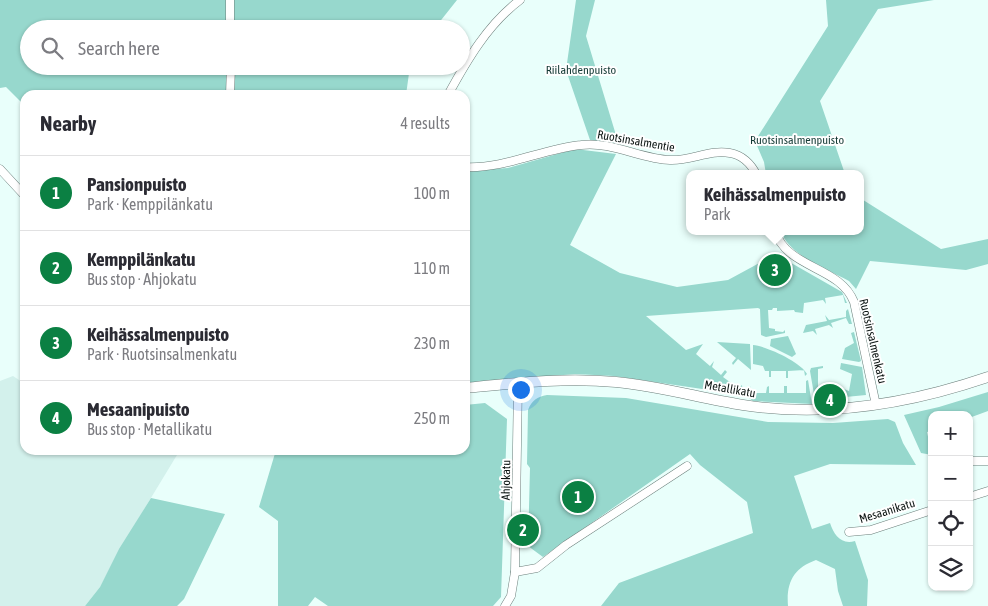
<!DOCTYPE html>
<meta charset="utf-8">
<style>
body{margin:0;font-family:"Asap Condensed",sans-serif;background:#f7f7f7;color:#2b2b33}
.controls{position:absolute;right:15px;bottom:15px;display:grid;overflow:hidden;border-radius:10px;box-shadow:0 1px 4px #0004}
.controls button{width:45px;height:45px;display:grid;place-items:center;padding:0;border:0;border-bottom:1px solid #e1e1e2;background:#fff;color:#2b2b33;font:25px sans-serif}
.you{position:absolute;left:520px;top:389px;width:18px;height:18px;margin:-12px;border:4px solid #fff;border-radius:50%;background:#1a73e8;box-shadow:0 0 0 8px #1a73e833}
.badge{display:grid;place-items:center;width:32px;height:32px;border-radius:50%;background:#0b8043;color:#fff;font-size:16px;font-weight:700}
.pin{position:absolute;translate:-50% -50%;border:2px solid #fff;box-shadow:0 1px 5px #0006}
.popup{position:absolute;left:686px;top:170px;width:178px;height:65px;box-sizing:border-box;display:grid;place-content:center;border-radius:10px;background:#fff;filter:drop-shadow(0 1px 4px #0005);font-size:16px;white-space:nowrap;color:#7c7c81}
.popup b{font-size:19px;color:#2b2b33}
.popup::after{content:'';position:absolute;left:50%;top:100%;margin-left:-10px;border:10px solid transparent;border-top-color:#fff}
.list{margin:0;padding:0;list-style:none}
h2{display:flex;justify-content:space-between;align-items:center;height:65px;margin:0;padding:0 20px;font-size:21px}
h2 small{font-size:16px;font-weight:400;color:#7c7c81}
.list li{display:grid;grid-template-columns:32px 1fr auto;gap:15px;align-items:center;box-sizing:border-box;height:75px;padding:0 20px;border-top:1px solid #e1e1e2}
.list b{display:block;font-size:19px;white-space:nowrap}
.list p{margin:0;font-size:16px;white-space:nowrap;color:#7c7c81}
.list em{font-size:16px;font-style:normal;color:#7c7c81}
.icon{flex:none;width:28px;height:28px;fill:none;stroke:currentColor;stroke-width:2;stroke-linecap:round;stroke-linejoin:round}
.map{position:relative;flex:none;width:988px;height:606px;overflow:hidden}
.search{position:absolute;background:#fff;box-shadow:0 1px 4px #0004;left:20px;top:20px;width:450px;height:55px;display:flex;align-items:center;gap:12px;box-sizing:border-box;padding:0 18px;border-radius:28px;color:#7c7c81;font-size:19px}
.panel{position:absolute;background:#fff;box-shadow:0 1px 4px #0004;left:20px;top:90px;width:450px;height:365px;border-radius:15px}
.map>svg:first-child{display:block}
</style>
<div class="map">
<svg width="988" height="606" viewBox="0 0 988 606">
<rect width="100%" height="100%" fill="#e9fffb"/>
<!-- built -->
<polygon fill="#d3f1ec" points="13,376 25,384 25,450 180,450 120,549 100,587 85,606 0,606 0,381"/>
<!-- green -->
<g fill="#97d8cd">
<polygon points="0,0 457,0 434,29 29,29 29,66 410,66 406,95 25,95 25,106 6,87 0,88"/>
<polygon points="576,0 595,0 586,36 619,145 590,140 566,70"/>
<polygon points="826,0 934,0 878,9 820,101 845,174 766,174 764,162 755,141 828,26"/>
<polygon points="575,149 616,154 570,245 620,273 677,287 728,280 778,253 786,260 842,292 847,303 845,303 843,295 825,298 826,304 823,300 804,303 803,313 795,312 794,310 777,311 777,308 773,308 772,310 768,310 769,328 775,329 775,331 783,332 785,330 785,333 766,337 761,335 760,309 758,308 646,316 686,350 703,344 696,354 710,366 714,361 712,367 721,375 725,370 727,372 723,377 738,388 742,385 743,395 614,376 575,374 465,383 465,171 508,168"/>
<path d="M860 198 941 249 988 239V264L966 270 870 261 856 289 849 281C829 270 788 255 781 231H860Z"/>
<polygon points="848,309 852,324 849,324 846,318 831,323 833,328 829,325 815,329 817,335 813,331 803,333 806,325 827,321 825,315 829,320 846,317 846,311"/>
<polygon points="854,332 861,361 859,362 842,359 845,348 854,343 851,333"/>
<polygon points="788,336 796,354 792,357 770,346 771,339"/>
<polygon points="717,342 750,344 751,370 738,359 733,365 732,363 736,358"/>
<path d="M753 345C766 346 801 362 807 374L805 376 804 370 788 371V378H786V371H771V377H769V371H765L763 366 753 364Z"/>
<polygon points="841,363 862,367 866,395 815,400 810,371 811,368 823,366 823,368 818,369 818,387 832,391 833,389 838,390 839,387 849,391 852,374 840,369"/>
<polygon points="808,380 812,404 753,401 749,398 750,386 752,393 766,393 767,387 769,386 769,393 784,393 784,386 787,386 787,393 806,393 806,381"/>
<polygon points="988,392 988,411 969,418 969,415 932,415 932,431 927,432 932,455 921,453 904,415 939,407"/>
<path d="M547 395 626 398 768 422 833 423 888 419 895 422 903 443 916 465 830 464 794 476 812 529 830 523C834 535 841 545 855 541L868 580 867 606H843L838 591 835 569 816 560C794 568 786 582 788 606H601L619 583 753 533 747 502 700 465 690 454 543 557 528 546 530 468 527 464 528 410C532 400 537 397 547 395Z"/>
<polygon points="485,403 507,419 501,597 493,606 328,606 315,597 308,606 278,606 278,521 259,507 276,450 465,450 465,405"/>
<polygon points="151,498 225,514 184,599 177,606 85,606 100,587 119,549"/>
</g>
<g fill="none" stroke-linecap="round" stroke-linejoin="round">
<!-- minor casing -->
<g stroke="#6c7f7b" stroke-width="9">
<g id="minor">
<polyline points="230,0 230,29"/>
<polyline points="230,95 231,66"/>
<path d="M448 95C467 60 488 24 520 0"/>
<path d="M465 167C505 169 542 149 581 145 611 141 641 159 670 160 691 161 710 149 730 153 742 155 751 164 756 174"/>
<polyline points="0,169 25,196"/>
<path d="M775 231C787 269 840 266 854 302L876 405"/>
<polyline points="969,461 988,461"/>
<polyline points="969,497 988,491"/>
<polyline points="849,532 871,530 932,510"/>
<polyline points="515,572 537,568 566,545 687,466"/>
<polyline points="505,606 511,596 515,572 518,383"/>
</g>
</g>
<!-- tertiary casing -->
<g stroke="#6c7f7b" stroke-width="11">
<path id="tertiary" d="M465 388C515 383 565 377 616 382 659 386 700 398 743 405 826 418 909 404 988 377"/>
</g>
<!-- minor -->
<use href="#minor" stroke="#fff" stroke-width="8"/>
<!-- tertiary -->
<use href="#tertiary" stroke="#fff" stroke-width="10"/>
</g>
<g text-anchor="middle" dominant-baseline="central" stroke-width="4" stroke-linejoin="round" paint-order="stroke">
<!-- park labels -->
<g font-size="12" fill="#153b36" stroke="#fff">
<text x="581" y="70">Riilahdenpuisto</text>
<text x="797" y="140">Ruotsinsalmenpuisto</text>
</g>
<!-- street labels -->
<g font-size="12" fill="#0e1614" stroke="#fff">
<text transform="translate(636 141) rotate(10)">Ruotsinsalmentie</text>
<text transform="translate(873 341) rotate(77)">Ruotsinsalmenkatu</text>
<text transform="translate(730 389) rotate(10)">Metallikatu</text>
<text transform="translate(506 480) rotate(-89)">Ahjokatu</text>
<text transform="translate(887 511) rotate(-17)">Mesaanikatu</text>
</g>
</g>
</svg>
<div class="controls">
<button>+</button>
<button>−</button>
<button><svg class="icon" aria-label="locate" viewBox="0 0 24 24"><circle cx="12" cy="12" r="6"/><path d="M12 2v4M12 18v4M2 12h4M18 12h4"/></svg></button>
<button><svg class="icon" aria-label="layers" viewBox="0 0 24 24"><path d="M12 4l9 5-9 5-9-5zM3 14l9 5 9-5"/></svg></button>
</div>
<div class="you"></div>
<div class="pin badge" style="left:578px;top:497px">1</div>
<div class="pin badge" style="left:523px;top:530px">2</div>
<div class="pin badge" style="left:775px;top:270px">3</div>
<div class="popup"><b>Keihässalmenpuisto</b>Park</div>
<div class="pin badge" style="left:830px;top:400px">4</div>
<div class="search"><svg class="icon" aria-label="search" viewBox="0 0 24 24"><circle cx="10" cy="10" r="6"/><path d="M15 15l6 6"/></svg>Search here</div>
<section class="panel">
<h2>Nearby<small>4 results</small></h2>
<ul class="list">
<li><span class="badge">1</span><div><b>Pansionpuisto</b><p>Park · Kemppilänkatu</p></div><em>100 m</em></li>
<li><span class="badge">2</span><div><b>Kemppilänkatu</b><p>Bus stop · Ahjokatu</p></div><em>110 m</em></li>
<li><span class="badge">3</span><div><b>Keihässalmenpuisto</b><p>Park · Ruotsinsalmenkatu</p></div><em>230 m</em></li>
<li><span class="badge">4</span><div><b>Mesaanipuisto</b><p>Bus stop · Metallikatu</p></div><em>250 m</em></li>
</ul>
</section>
</div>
